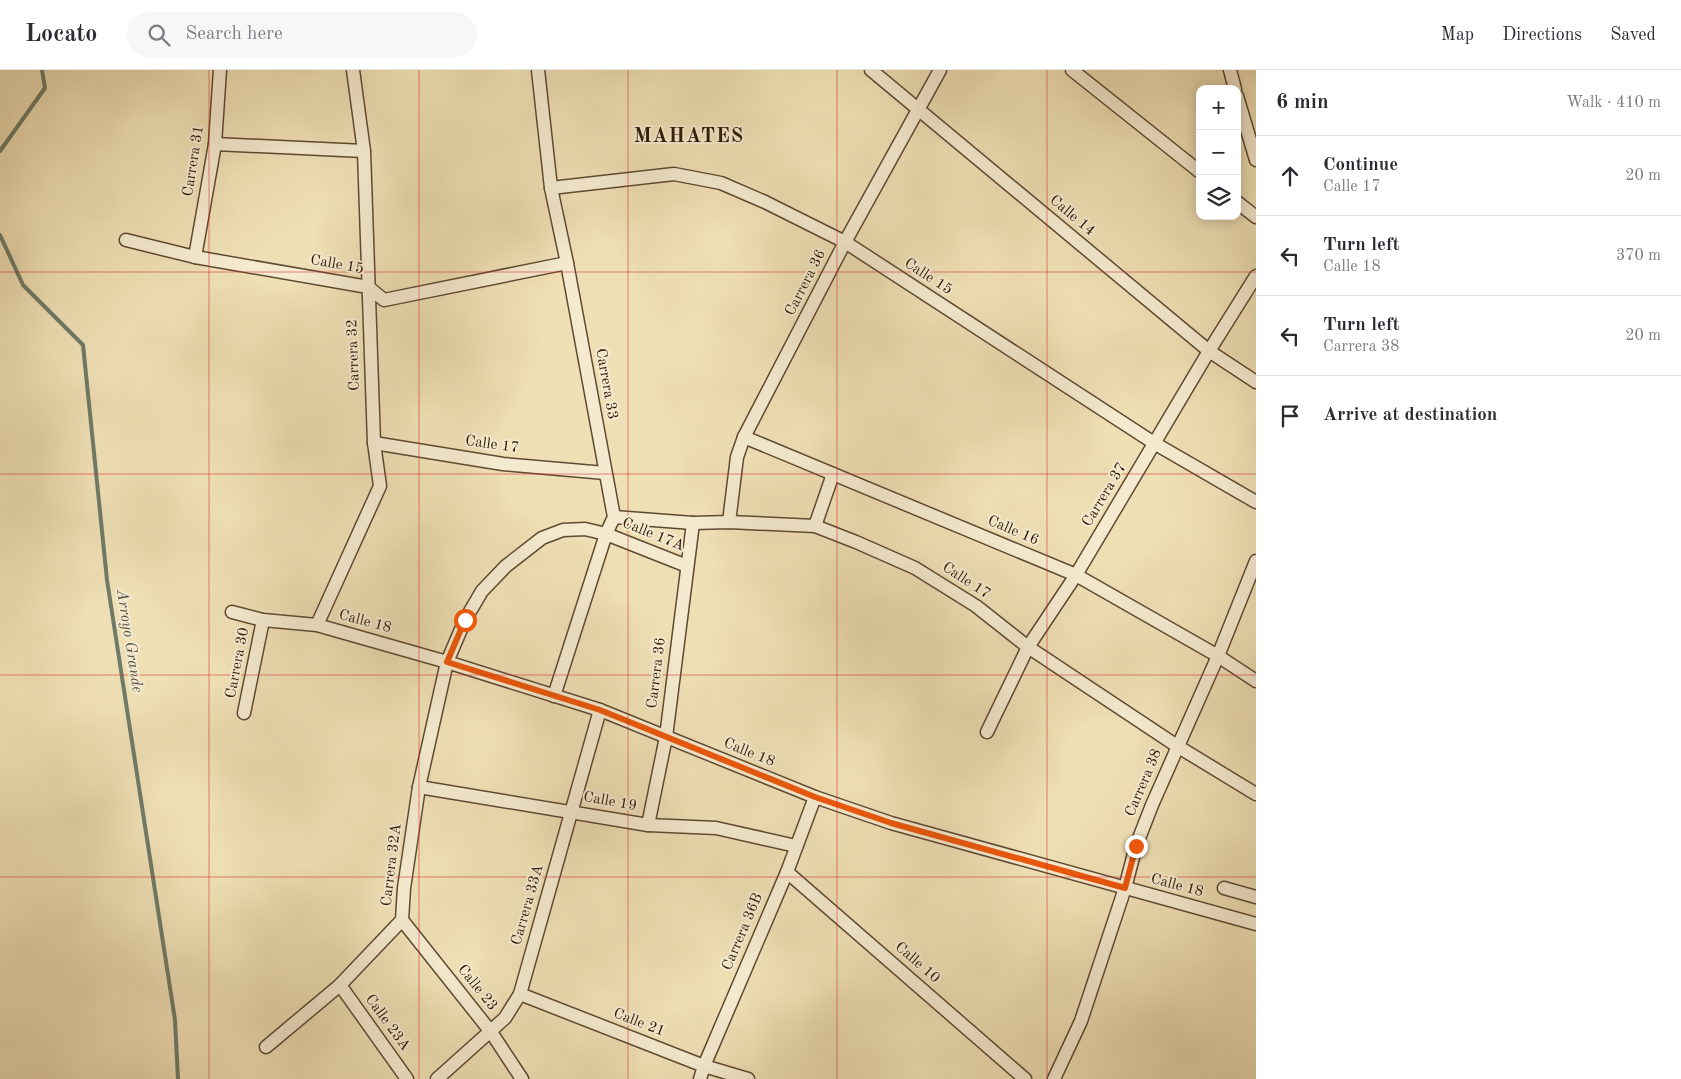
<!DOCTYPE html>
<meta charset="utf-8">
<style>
body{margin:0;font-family:"Old Standard TT",serif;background:#f7f7f7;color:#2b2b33}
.controls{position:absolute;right:15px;top:15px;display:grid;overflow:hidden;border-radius:10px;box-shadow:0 2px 12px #0003}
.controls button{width:45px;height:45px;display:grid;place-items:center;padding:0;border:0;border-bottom:1px solid #e1e1e2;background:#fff;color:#2b2b33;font:25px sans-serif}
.stop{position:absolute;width:15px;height:15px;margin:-11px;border:4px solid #ea580c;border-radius:50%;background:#fff}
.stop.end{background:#ea580c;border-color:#fff;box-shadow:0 1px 5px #0008}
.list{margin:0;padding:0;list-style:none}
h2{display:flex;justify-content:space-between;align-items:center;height:65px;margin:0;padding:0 20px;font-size:21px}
h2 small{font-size:16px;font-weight:400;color:#7c7c81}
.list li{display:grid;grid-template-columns:32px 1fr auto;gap:15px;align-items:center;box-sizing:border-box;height:80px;padding:0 20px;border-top:1px solid #e1e1e2}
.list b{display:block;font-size:19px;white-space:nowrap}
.list p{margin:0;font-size:16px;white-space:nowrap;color:#7c7c81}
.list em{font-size:16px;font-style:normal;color:#7c7c81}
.icon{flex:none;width:28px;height:28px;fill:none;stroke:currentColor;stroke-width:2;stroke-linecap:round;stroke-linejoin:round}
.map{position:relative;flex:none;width:1256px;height:1009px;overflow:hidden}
header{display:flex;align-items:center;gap:30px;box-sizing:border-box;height:70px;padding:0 25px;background:#fff;border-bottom:1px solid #e1e1e2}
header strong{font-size:24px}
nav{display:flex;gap:28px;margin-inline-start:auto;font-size:18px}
.search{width:350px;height:45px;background:#f7f7f7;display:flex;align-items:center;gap:12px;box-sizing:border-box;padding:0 18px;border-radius:28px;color:#7c7c81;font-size:19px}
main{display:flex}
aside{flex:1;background:#fff}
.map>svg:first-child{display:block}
</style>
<header>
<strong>Locato</strong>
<div class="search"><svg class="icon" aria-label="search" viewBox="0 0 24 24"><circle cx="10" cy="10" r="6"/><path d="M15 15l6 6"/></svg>Search here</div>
<nav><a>Map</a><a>Directions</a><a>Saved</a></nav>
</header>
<main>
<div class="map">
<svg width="1256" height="1009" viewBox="0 0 1256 1009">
<rect width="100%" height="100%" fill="#efdfb5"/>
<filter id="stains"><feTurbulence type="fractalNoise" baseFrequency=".004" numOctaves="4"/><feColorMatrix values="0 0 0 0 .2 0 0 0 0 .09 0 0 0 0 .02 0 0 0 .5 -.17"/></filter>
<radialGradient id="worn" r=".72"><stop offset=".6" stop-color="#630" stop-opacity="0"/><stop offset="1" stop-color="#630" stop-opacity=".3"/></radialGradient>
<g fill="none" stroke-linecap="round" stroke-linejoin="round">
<!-- stream -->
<g stroke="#6f7b67" stroke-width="4">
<polyline points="0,81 45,18 42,0"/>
<polyline points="0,165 23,215 83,275 107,510 175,950 178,1009"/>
</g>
<!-- minor casing -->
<g stroke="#5e4a32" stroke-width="15">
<g id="minor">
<polyline points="538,0 551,118 567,193 614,447 606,464 554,626"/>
<polyline points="871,0 1209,281 1256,312"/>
<polyline points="1072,0 1200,102"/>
<polyline points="1230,0 1235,19"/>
<polyline points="1237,26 1256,90"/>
<polyline points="215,74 364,81"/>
<polyline points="551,118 674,104 721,113 765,132 845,172 1154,373 1256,432"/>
<polyline points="1237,132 1256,147"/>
<polyline points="126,170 195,187 368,217 384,230 567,193"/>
<polyline points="195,187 215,74 220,0"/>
<polyline points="744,367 1076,505 1218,586 1256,611"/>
<polyline points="374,373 503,394 605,403"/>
<polyline points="614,447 693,453 729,452 815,456 856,472 915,498 976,536 1028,577 1177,676 1256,724"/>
<polyline points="729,452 737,387 744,367 845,172 940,0"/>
<polyline points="815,456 833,404"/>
<polyline points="232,542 263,550 317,555 447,592 600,640 815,727 891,753 1256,854"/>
<polyline points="317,555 380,416 374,373 364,81 353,0"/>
<polyline points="244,643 263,550"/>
<polyline points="987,662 1028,577 1076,505 1209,281 1256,206"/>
<polyline points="419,717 648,755 716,758 796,776"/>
<polyline points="648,755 666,667 693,453"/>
<polyline points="787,802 1025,1009"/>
<polyline points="1224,818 1256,827"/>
<polyline points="402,850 491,962 522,1009"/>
<polyline points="340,915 407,1009"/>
<polyline points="520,924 704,996 748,1009"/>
<polyline points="266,977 340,915 402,850 404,818 419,717 447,592 465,550 482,521 506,496 542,468 563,460 585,459 606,464 687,496"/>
<polyline points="437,1009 505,948 520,924 600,640"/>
<polyline points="700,1009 704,996 787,802 815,727"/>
<polyline points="1054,1009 1081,951 1125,818 1136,776 1152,735 1218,586 1256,491"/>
</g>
</g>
<!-- minor -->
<use href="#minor" stroke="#f5eacf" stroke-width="12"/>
</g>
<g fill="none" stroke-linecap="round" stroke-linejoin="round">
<!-- route -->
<polyline stroke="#ea580c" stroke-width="6" points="465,550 447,592 600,640 815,727 891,753 1125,818 1136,776"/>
</g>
<!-- grid -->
<path fill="none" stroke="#d62828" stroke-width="1" stroke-opacity="0.55" d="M209 0V1009M419 0V1009M628 0V1009M837 0V1009M1047 0V1009M0 202H1256M0 404H1256M0 605H1256M0 807H1256"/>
<g text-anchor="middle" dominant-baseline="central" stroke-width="4" stroke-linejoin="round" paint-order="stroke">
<!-- street labels -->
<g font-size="15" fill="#2e1906" stroke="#f5eacf">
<text transform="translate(194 91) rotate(-81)">Carrera 31</text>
<text transform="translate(1072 146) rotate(40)">Calle 14</text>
<text transform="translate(337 195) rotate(10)">Calle 15</text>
<text transform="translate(928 207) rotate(33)">Calle 15</text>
<text transform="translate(806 213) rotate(-63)">Carrera 36</text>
<text transform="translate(354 285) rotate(-92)">Carrera 32</text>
<text transform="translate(606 314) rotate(80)">Carrera 33</text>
<text transform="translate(492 375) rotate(8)">Calle 17</text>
<text transform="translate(1105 425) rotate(-59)">Carrera 37</text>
<text transform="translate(1013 461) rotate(23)">Calle 16</text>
<text transform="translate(653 465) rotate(22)">Calle 17A</text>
<text transform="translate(966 511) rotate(33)">Calle 17</text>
<text transform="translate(365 552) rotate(15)">Calle 18</text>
<text transform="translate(238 593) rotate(-79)">Carrera 30</text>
<text transform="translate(657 603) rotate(-83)">Carrera 36</text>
<text transform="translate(749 683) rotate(22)">Calle 18</text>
<text transform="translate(1144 713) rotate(-67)">Carrera 38</text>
<text transform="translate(610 732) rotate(10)">Calle 19</text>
<text transform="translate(392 795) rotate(-83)">Carrera 32A</text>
<text transform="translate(1177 816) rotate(15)">Calle 18</text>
<text transform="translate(528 835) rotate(-74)">Carrera 33A</text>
<text transform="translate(743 862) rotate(-67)">Carrera 36B</text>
<text transform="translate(917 893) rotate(41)">Calle 10</text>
<text transform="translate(477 918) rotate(51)">Calle 23</text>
<text transform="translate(387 953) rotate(54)">Calle 23A</text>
<text transform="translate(639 953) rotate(21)">Calle 21</text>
</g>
<!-- water labels -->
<g font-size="16" font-style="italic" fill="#54523f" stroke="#f5eacf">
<text transform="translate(129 571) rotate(81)">Arroyo Grande</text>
</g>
<!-- district labels -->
<g font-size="20" font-weight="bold" letter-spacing="1" fill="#2e1906" stroke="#f5eacf">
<text x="689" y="67">MAHATES</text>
</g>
</g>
<rect width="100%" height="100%" filter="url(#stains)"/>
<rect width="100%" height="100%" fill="url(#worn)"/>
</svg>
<div class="controls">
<button>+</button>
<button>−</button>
<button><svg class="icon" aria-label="layers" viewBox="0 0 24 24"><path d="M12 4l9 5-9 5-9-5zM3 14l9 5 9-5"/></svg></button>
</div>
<div class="stop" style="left:465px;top:550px"></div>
<div class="stop end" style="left:1136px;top:776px"></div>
</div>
<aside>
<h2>6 min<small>Walk · 410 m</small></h2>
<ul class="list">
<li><svg class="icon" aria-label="ahead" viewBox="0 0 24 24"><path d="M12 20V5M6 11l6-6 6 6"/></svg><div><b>Continue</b><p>Calle 17</p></div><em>20 m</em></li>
<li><svg class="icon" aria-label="left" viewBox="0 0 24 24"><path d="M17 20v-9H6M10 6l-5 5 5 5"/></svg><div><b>Turn left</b><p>Calle 18</p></div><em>370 m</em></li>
<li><svg class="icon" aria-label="left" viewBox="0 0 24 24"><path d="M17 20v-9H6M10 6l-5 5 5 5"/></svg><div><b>Turn left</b><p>Carrera 38</p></div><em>20 m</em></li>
<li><svg class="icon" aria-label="arrive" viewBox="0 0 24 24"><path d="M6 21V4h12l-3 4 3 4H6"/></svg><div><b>Arrive at destination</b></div></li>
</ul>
</aside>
</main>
